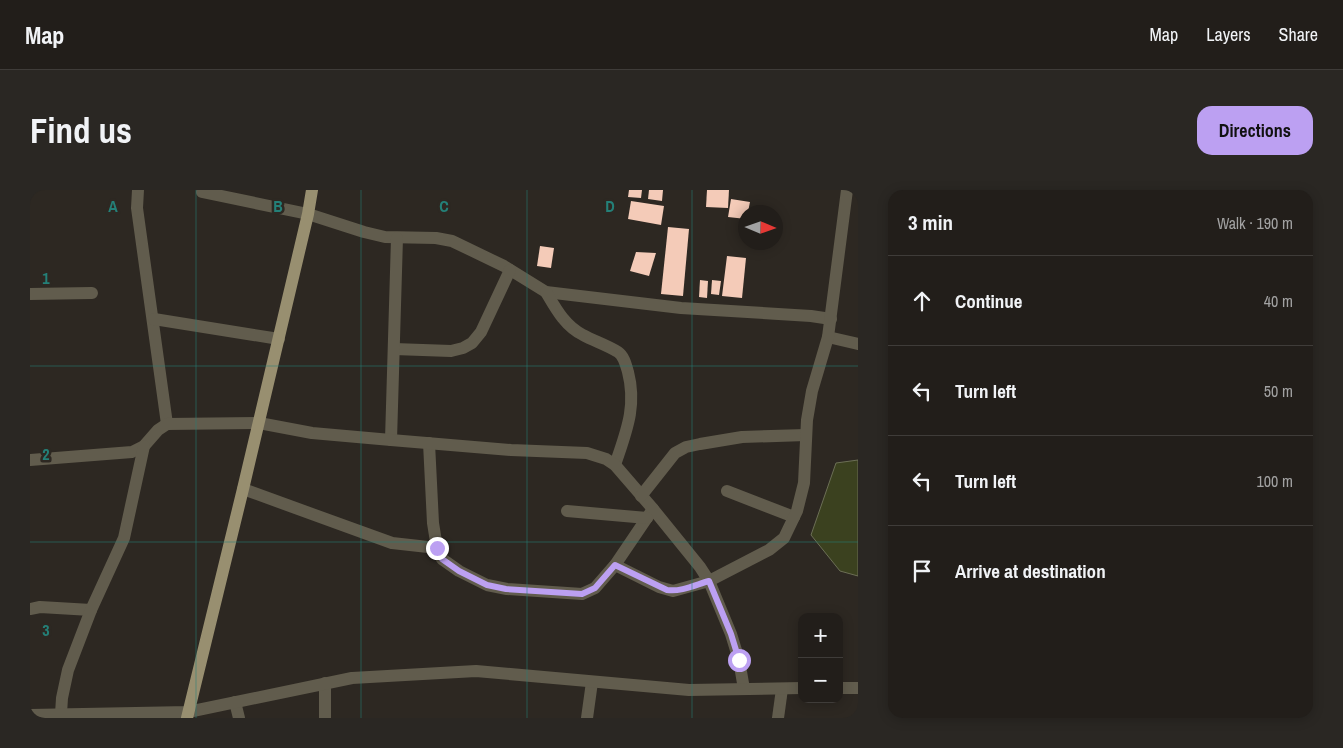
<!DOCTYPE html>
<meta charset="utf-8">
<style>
body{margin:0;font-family:"Archivo Narrow",sans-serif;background:#2a2723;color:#f1f3f6}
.controls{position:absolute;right:15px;bottom:15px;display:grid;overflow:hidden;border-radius:10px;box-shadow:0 2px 12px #0003}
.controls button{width:45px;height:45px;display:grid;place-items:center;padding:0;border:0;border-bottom:1px solid #3f3c39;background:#221e1a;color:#f1f3f6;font:25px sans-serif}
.compass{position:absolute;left:708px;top:15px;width:45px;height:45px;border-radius:50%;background:#221e1a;box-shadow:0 2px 12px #0003;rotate:92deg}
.stop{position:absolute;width:15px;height:15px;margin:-11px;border:4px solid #bca0f2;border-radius:50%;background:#fff}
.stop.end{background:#bca0f2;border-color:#fff;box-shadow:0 1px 5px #0008}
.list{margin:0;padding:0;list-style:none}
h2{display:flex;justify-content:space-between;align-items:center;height:65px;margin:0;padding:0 20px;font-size:21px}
h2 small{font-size:16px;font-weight:400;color:#a2a2a2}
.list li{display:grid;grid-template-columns:32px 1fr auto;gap:15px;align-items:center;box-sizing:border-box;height:90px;padding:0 20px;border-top:1px solid #3f3c39}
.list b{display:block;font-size:19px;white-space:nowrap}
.list em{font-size:16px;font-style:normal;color:#a2a2a2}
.icon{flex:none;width:28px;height:28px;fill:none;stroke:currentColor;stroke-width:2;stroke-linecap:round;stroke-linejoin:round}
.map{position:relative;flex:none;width:828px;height:528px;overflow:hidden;border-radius:15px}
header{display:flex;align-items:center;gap:30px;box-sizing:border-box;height:70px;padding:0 25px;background:#221e1a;border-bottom:1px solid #3f3c39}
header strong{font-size:24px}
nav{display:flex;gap:28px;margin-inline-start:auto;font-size:18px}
.intro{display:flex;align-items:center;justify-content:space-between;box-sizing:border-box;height:120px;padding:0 30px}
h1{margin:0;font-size:35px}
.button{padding:12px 22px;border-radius:15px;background:#bca0f2;color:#111;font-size:18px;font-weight:700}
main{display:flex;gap:30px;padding:0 30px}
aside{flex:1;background:#221e1a;border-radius:15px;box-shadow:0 2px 12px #0003}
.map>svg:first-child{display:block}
</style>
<header>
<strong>Map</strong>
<nav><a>Map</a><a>Layers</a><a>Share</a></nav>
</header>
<div class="intro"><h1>Find us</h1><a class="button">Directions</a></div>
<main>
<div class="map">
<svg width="828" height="528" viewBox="0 0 828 528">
<rect width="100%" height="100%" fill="#2d2822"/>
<!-- water -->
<polygon fill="#3b411f" stroke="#6c6f56" points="828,270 828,386 810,381 781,345 806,273"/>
<!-- building -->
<g fill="#f4cbb8">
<polygon points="599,0 612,0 611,8 598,7"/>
<polygon points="619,0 633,0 632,11 618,9"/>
<polygon points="677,0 699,0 698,18 676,17"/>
<polygon points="701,9 720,12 718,22 716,22 716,29 698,27"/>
<polygon points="601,11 634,16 631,35 598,29"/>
<polygon points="638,37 659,39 653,106 631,104"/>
<polygon points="510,56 524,58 521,78 507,76"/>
<polygon points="606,62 626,63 619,86 600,81"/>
<polygon points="697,66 716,68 712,108 692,106"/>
<polygon points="670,90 678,91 677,108 669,107"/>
<polygon points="682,90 691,91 689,105 681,104"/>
</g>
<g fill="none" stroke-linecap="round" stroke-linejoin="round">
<!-- minor -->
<g stroke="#615c4d" stroke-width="12">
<polyline points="108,0 107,18 137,234"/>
<polyline points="172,2 278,24 334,42 355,47 406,48 422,51 474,76 516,102 651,118 781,126 801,129"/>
<path d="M516 102C526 119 535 136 553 145 564 151 577 155 588 162 594 166 596 175 598 182 607 217 596 242 585 275"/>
<polyline points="0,104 62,103"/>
<polyline points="124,129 249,149"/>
<polyline points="798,147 828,154"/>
<polyline points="364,159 421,161 433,158 442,153 451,142 480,80"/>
<polyline points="361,250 367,48"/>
<polyline points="399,253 403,333 407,358 412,369 429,381 457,395 477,399 552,404 565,398 585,375 623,319"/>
<polyline points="0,270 102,262 114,256 128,240 137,234 229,233 282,243 361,250 481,260 557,263 576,269 585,275 623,319 670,377 679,391 701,444 709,470 714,499"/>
<polyline points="213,299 362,353 407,358"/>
<polyline points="697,301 764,327"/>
<polyline points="611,306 645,263 656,257 670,254 712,247 776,245"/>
<polyline points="537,321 617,328"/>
<polyline points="585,375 629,397 643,401 679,391 739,360 754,348 767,321 774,293 777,230 782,201 798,147 817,0"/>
<polyline points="0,419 10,417 61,420"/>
<polyline points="205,512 209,528"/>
<polyline points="31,524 32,508 38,480 61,420 94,348 114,256"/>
<polyline points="295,528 295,493"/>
<polyline points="557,528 562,492"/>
<polyline points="748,528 752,499"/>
</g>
<!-- tertiary -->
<g stroke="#615c4d" stroke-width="12">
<polyline points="809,498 828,498"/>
<polyline points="0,525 158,522 322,488 446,481 659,500 772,498"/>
</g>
<!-- primary -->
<polyline stroke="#988f70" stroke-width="12" points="157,528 213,299 278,24 282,0"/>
</g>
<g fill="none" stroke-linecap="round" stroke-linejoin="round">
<!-- route -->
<path stroke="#bca0f2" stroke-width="6" d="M407 358 412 369 429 381 457 395 476 399 552 404 565 398 585 375 637 400C651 402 665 395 679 391L701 444 709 470"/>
</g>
<!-- grid -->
<path fill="none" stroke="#248078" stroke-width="1" stroke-opacity="0.55" d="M166 0V528M331 0V528M497 0V528M662 0V528M0 176H828M0 352H828"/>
<g font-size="16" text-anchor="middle" font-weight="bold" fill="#248078" stroke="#2d2822" stroke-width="5" stroke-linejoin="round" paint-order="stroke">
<text x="83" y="22">A</text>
<text x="248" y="22">B</text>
<text x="414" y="22">C</text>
<text x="580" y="22">D</text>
<text x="16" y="94">1</text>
<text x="16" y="270">2</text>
<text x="16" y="446">3</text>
</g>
</svg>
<div class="controls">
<button>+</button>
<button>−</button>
</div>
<svg class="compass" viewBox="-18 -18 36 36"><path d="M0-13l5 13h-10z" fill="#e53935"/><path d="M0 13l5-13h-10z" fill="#a2a2a2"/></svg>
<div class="stop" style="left:709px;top:470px"></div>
<div class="stop end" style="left:407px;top:358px"></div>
</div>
<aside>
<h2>3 min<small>Walk · 190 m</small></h2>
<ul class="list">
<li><svg class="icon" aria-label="ahead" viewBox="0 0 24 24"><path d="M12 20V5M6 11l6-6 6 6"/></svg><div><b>Continue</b></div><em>40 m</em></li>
<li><svg class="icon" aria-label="left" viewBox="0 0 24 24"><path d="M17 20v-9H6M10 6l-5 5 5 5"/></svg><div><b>Turn left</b></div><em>50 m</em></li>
<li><svg class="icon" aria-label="left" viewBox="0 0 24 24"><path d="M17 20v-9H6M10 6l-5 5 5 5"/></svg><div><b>Turn left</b></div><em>100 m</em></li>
<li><svg class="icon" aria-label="arrive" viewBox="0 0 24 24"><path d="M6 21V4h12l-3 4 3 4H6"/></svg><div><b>Arrive at destination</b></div></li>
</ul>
</aside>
</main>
